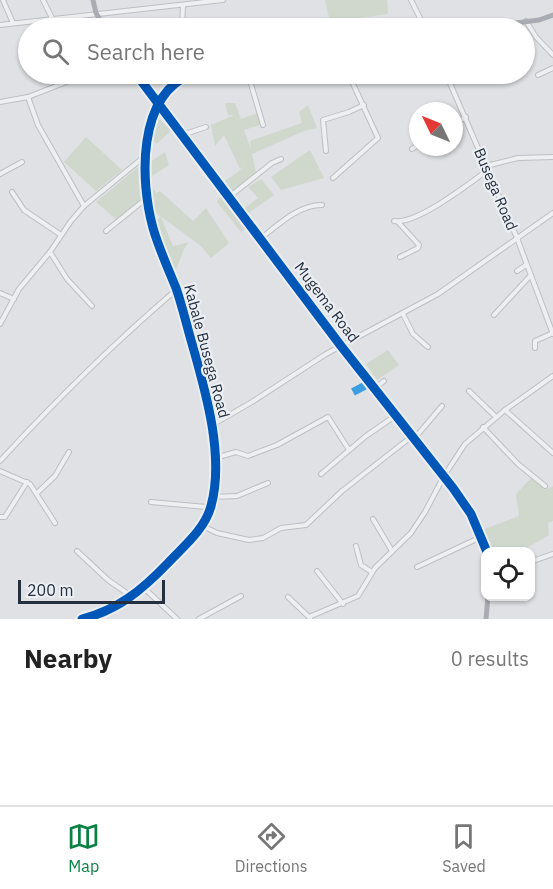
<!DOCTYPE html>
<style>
body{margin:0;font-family:"IBM Plex Sans",sans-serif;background:#f2f2f2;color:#222}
.controls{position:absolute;right:18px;bottom:18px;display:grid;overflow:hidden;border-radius:12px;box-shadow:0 2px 4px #0004}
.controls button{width:54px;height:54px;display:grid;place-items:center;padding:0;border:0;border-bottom:2px solid #e0e0e0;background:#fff;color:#222;font:30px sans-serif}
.compass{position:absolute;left:409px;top:102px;width:54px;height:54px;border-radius:50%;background:#fff;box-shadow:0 2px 4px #0004;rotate:313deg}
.scale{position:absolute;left:18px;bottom:15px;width:147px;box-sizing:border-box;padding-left:6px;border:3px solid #252f3d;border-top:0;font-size:16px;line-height:21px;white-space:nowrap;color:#252f3d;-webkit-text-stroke:4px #ebeff4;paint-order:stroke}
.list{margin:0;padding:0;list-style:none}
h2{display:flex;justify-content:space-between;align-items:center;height:78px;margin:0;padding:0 24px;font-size:26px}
h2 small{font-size:20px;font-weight:400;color:#767676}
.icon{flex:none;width:33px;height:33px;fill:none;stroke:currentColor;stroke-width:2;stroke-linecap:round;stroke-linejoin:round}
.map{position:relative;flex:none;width:553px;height:619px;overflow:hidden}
.search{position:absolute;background:#fff;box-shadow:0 2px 4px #0004;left:18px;right:18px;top:18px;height:66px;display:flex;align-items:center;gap:15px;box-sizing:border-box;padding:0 21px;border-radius:33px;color:#767676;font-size:22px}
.sheet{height:186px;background:#fff}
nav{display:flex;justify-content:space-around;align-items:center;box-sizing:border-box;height:84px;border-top:2px solid #e0e0e0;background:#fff;font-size:16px;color:#767676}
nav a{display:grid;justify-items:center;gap:3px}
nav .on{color:#0b8043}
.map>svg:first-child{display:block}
</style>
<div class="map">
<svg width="553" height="619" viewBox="0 0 553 619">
<rect width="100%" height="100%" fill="#dfe1e4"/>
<!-- green -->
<g fill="#d0d8ce">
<polygon points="325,0 387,0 388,14 330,22"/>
<polygon points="225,103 235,103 241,119 258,113 260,125 244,130 251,149 250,141 302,123 299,112 308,105 317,128 304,131 252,154 256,172 228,195 222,183 245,167 240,169 224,135 215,146 211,125 234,115 228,115"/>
<polygon points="158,118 171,130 157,144 151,139"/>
<polygon points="86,137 122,170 96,191 64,162"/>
<polygon points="310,150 324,178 281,190 271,177"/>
<polygon points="165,152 169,165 149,178 150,162"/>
<polygon points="143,163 144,198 117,220 96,202"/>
<polygon points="261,179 274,195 246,215 242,210 258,198 248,187"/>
<polygon points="149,183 156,193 160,191 193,221 206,208 229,243 211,258 201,246 152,210"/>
<polygon points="222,194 249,227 241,232 217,202"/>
<polygon points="161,217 173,246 189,242 184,249 175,273 154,221"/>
<polygon points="388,350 399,365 377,380 366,364"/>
<polygon points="531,478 545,490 553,486 553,521 548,523 549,535 527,548 527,551 489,551 482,530 519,516 516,494"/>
</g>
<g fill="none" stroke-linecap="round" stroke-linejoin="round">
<!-- street casing -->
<g stroke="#bdbfc2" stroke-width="6">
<g id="street">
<polyline points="3,0 13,23"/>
<polyline points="43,0 52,18"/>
<polyline points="411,0 425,28"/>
<polyline points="526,21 536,37 553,55"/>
<polyline points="0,25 223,0"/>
<polyline points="182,28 183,5"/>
<polyline points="248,74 263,125"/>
<polyline points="446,74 517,238 553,334"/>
<polyline points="538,75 553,68"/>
<polyline points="449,81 466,74"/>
<polyline points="28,97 38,125 84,206"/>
<polyline points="0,102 28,97 87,74"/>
<polyline points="454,124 466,117"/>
<polyline points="182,135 206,127"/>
<polyline points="412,149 418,145"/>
<polyline points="326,151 323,120 349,112 364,105"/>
<polyline points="486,166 518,158 553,157"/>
<polyline points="0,174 22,162"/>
<polyline points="333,178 378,138 349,75"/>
<polyline points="12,192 24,210 61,235"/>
<polyline points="229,197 272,163 281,159"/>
<path d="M394 221C416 225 469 184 488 170"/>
<polyline points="398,222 419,245 418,248 400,257"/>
<polyline points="106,231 148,197"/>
<path d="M260 239C278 225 298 205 322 205"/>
<polyline points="50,252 67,279 92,306"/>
<polyline points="517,271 526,265"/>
<polyline points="0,293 14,299"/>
<polyline points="403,314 413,334 428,347"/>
<polyline points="494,315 530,276"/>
<polyline points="0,324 19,289 50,252 71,221 84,206 145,156"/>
<polyline points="535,348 535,341 553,333"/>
<polyline points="374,389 384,381"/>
<polyline points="469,391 496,417"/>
<polyline points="505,410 553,453"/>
<polyline points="212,425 252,402 326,354 438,294 553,213"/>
<polyline points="483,427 518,464 545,486"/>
<polyline points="414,439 442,406"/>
<polyline points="215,458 236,452 248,456 277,445 328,417 349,450"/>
<path d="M0 461C56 400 113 344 176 290"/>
<polyline points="0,471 30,484 55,523"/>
<polyline points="321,474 366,436 395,416"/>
<polyline points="37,493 55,476 69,452"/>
<polyline points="213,497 237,496 268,483"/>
<polyline points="151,502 206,507 211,505"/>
<polyline points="0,517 5,517 27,482"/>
<polyline points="373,519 392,551"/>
<polyline points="203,526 217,533 249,540 263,538 281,528 306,525 342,491 411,437"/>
<polyline points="356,546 361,565 372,572"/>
<polyline points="77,551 108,580 131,596"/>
<polyline points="530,562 553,554"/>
<polyline points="417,567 481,537"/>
<polyline points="317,571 343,604"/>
<polyline points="144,588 177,619"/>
<polyline points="288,597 310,618"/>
<polyline points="309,617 358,596 375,568 411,533 425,512 444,476 465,444 505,410 553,376"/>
<polyline points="199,619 241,596"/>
</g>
</g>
<!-- street -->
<use href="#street" stroke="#edeff1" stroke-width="4"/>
<!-- secondary -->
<g stroke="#a9adb3" stroke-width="5">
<polyline points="93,0 96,13 105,28"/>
<polyline points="477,28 539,20 553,15"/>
<polyline points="136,74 341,346 453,488 471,514 487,552"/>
<polyline points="271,74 314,78 350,74"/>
<path d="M82 619C118 610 142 590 168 563 184 546 205 529 211 506 225 456 205 389 191 340 186 323 182 305 176 288 168 268 159 249 153 228 140 181 137 96 191 74"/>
<polyline points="486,619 488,596"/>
</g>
<!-- quiet -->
<polyline stroke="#3c9de3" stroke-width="8" stroke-dasharray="15 8" stroke-linecap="butt" points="353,392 370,383"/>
<!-- cycleway casing -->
<g stroke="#ebeff4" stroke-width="13">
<g id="cycleway">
<polyline points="136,74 341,346 453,488 471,514 487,552"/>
<path d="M82 619C118 610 142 590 168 563 184 546 205 529 211 506 225 456 205 389 191 340 186 323 182 305 176 288 168 268 159 249 153 228 140 181 137 96 191 74"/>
</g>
</g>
<!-- cycleway -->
<use href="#cycleway" stroke="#0057b8" stroke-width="9"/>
</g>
<g text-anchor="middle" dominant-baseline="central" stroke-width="4.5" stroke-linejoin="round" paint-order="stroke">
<!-- street labels -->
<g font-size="15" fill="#252f3d" stroke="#ebeff4">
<text transform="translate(496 189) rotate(67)">Busega Road</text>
<text transform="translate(327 302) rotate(53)">Mugema Road</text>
<text transform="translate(207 351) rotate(75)">Kabale Busega Road</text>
</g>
</g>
</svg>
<div class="controls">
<button><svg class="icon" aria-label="locate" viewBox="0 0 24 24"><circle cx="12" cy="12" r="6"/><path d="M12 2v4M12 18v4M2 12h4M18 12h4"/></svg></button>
</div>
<svg class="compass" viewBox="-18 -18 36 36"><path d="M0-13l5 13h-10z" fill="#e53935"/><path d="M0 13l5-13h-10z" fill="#767676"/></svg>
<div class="scale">200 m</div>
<div class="search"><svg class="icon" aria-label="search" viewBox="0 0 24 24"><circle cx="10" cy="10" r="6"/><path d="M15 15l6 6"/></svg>Search here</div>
</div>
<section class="sheet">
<h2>Nearby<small>0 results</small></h2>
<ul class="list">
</ul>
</section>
<nav>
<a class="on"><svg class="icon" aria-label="map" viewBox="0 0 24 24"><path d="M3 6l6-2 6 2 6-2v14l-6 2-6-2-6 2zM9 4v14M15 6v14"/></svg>Map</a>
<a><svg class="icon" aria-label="directions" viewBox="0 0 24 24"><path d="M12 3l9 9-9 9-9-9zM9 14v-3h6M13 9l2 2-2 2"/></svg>Directions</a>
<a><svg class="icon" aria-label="saved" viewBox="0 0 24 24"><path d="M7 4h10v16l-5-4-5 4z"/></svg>Saved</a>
</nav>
